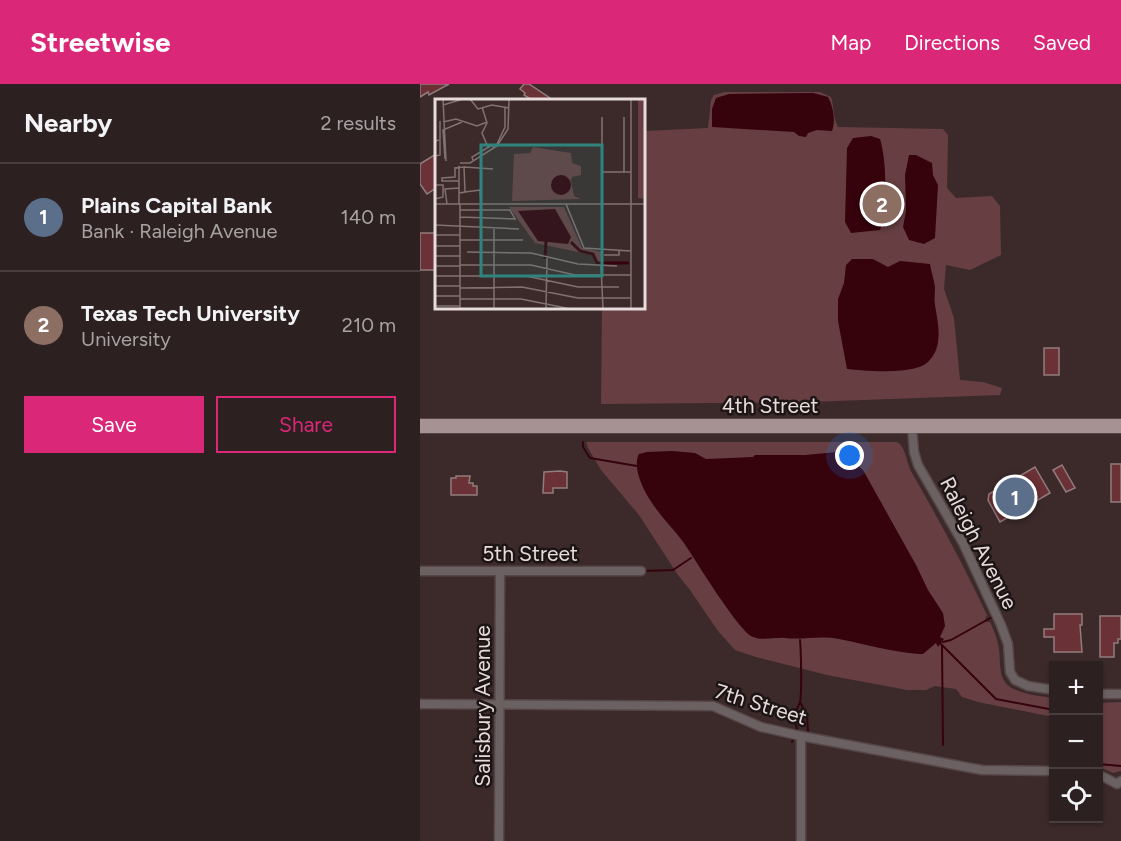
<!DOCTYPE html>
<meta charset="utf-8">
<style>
body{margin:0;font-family:Figtree,sans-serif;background:#392d2d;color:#f1f3f6}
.controls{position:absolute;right:18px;bottom:18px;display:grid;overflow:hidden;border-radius:0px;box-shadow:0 2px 4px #0004}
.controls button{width:54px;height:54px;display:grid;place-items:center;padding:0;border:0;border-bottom:2px solid #483e3e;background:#2d2020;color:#f1f3f6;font:30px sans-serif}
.you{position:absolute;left:430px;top:372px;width:21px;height:21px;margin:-15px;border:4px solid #fff;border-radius:50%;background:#1a73e8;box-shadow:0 0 0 9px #1a73e833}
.badge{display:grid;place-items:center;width:39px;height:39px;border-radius:50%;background:#db2777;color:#fff;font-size:20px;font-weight:700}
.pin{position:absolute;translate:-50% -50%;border:3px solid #fff;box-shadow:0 2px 6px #0006}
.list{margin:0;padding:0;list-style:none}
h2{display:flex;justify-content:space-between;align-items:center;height:78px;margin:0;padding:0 24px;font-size:26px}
h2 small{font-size:20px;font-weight:400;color:#a7a3a5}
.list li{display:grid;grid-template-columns:39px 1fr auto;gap:18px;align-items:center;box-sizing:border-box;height:108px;padding:0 24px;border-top:2px solid #483e3e}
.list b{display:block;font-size:22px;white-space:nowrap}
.list p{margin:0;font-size:20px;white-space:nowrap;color:#a7a3a5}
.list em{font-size:20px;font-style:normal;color:#a7a3a5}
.actions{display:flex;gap:12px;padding:18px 24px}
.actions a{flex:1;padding:14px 0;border:2px solid #db2777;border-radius:0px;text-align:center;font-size:21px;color:#db2777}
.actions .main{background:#db2777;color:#fff}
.icon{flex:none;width:33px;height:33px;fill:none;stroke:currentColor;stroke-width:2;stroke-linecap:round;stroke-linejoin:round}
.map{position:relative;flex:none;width:701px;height:757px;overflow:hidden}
header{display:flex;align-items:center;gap:36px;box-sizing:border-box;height:84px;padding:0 30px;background:#db2777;color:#fff}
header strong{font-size:28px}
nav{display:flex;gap:33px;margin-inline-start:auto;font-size:21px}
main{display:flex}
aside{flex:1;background:#2d2020}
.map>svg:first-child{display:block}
</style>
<header>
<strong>Streetwise</strong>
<nav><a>Map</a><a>Directions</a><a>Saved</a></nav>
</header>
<main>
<aside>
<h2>Nearby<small>2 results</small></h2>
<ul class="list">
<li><span class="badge" style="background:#5c6f8a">1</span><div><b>Plains Capital Bank</b><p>Bank · Raleigh Avenue</p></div><em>140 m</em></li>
<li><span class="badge" style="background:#8d6e63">2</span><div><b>Texas Tech University</b><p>University</p></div><em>210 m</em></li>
</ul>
<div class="actions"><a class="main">Save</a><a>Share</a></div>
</aside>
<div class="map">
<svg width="701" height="757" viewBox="0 0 701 757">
<rect width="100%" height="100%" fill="#3c2a2b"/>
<!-- green -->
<g fill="#673f42">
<path d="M305 8H400L411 13C414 22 413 34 418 43L523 45 528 51 527 104 536 114 572 112 580 122 581 171 550 186 526 181 524 205 534 234 540 296 563 298 582 304 580 311 389 318 181 320 182 224H224V47L288 44 291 16 294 11Z"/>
<path d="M166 358H476C486 361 486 379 492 389 519 436 544 482 567 531L564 538H570C574 547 578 556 579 565 581 581 577 599 596 606 607 611 621 612 633 614V633L558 618 542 613 536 605 515 602 506 606H487L407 591 336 573 315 566 298 547 270 506 258 491 219 431 181 386 168 364Z"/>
<polygon points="701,618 701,687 693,689 679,683 679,619"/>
</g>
<!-- water -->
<g fill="#36020c">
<path d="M393 9 408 13C413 22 416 37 412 47L397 46 388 49 386 53 379 52 374 48 292 43V25L296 14 309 10Z"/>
<path d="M451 52 460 55C467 77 467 124 460 146L431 149 425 138 427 64 433 54Z"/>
<polygon points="489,71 496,71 512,79 513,91 518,101 515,154 504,160 489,156 483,143 486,127 485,91"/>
<path d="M432 175H453L468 183 480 177 510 180C511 188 514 195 515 203 515 209 514 215 515 221 518 240 524 263 508 278 495 291 445 287 427 285L418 237V215L424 199 426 181Z"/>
<path d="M252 367 275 369 286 375 333 373 335 371H385L428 367 432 376 443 386 496 481 508 506 523 529 525 542 520 553 524 555 518 563 516 559 503 570H499C472 568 445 560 419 555 401 551 383 556 365 554 355 553 343 557 333 553 319 548 275 475 264 459 253 444 240 432 230 416 223 405 212 383 219 370L227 368Z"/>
</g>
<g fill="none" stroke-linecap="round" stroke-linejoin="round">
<!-- stream -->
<g stroke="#36020c" stroke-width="2">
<polyline points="163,358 163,363 170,374 217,382"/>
<polyline points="428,358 428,367"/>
<polyline points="224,487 253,486 271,474"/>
<polyline points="523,558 531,556 574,532"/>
<polyline points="521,560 576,615 634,626"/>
<polyline points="522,562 523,661"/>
<polyline points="380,618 387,631 388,649"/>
<path d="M372 658 377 644C371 631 376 629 380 618 382 610 381 566 380 556"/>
<polyline points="678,680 701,682"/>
</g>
</g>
<!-- building -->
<g fill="#6a3136" stroke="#927c7d" stroke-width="1.5">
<polygon points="0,0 29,0 9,11 8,8 0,13"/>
<polygon points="104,0 109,0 133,16 112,16 104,11 105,9 100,5"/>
<polygon points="16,70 16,104 7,110 0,100 0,80"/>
<rect x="0" y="149" width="16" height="37"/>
<rect x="624" y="264" width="15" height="27"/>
<rect x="691" y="380" width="10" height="38"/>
<polygon points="642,381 655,404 646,408 633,386"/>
<polygon points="615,383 630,409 580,438 568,416 569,410"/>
<polygon points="140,387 147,388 147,404 133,404 133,409 123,409 124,388"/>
<polygon points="36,392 50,392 49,399 53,399 53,402 57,402 57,411 31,411 31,394 36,394"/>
<polygon points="634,530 662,530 662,541 660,541 662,568 634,568 634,553 624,553 624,545 634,545"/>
<polygon points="680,532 701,532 701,555 698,555 698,559 694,559 694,573 680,573"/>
</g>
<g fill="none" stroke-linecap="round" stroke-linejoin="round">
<!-- street casing -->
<g stroke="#574647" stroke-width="11">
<g id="street">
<polyline points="492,342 494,368 498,381 543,459 581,541 588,560 590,588 595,596 608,602 634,606"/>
<polyline points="0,487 221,487"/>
<polyline points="678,610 701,610"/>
<polyline points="0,620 293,622 341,643 381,652 562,686 634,687"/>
<polyline points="678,690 697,700 701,697"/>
<polyline points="79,757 80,487"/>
<polyline points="381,757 381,652"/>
</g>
</g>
<!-- primary casing -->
<g stroke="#574647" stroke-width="16">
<polyline id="primary" points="0,342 701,342"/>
</g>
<!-- street -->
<use href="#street" stroke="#6b6162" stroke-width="8"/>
<!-- primary -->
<use href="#primary" stroke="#a69293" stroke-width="14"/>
</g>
<g text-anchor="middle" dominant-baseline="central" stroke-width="5" stroke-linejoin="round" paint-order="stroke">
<!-- street labels -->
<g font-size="21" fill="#e7dbdc" stroke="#1d1515">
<text x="350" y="321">4th Street</text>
<text transform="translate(559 459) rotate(63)">Raleigh Avenue</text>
<text x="110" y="469">5th Street</text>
<text transform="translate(341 620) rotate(17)">7th Street</text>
<text transform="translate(62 622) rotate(-90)">Salisbury Avenue</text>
</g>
</g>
<!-- overview -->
<g transform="translate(15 15)">
<rect width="210" height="210" fill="#3c2a2b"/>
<path d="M203 0H210V100L203 99ZM98 48 136 54 137 64 146 67V76L137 78 136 82 139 97 146 100 77 102 79 55 95 54ZM74 108H129L147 149 168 153V164H160L157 156 100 144Z" fill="#673f42"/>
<path d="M116 86a10 10 0 1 1 20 0a10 10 0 1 1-20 0ZM120 110 136 138 133 145 103 142 83 112Z" fill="#36020c"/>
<path fill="none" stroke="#36020c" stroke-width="3" d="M136 143 145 152 158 155 162 164H194M110 160 111 142"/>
<path fill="none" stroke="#807172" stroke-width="1.5" d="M8 0 11 62M35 0 43 10 57 6 74 9M8 6 28 0M47 8 52 24 47 34 53 48M167 18V73H196M189 18V73M8 23 21 20 42 27 52 23M0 42 5 41V22M62 45 70 28V9M0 57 5 56V42M10 60 8 31 27 23M38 61 37 58 57 46 59 49M25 64H35L62 47 73 30 74 1M24 67V105M29 68 58 70M24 82H7V79L20 78V69L29 68 30 93 24 94M0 86H8V98L0 100M30 93 45 91 46 105M0 105H210M12 105 10 90 24 89M131 105 149 149 196 152M25 111H75L80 120M25 118 81 120M0 126 84 130M0 136H25M25 141H88M0 147H25M32 153 96 154 143 165 182 167M169 156H184V152M0 157H25M25 166H96L140 176H196M0 167H25M166 167 168 210M0 177H91L143 188H184M0 187H25M25 189 87 188 143 199H196M0 197H25M25 200H86L136 210M0 207H25M25 210V105M59 210V130M111 210 112 159M196 210V0"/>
<path fill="#2f857e" fill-opacity="0.15" stroke="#2f857e" stroke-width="3" d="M46 46H167V177H46Z"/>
<rect width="210" height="210" fill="none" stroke="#e7dbdc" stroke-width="3"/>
</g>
</svg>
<div class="controls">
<button>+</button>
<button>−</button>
<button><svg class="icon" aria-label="locate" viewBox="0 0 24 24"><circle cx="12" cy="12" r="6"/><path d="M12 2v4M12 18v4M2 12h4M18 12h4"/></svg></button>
</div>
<div class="you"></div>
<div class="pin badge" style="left:595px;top:413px;background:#5c6f8a">1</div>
<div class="pin badge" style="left:462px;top:120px;background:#8d6e63">2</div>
</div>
</main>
